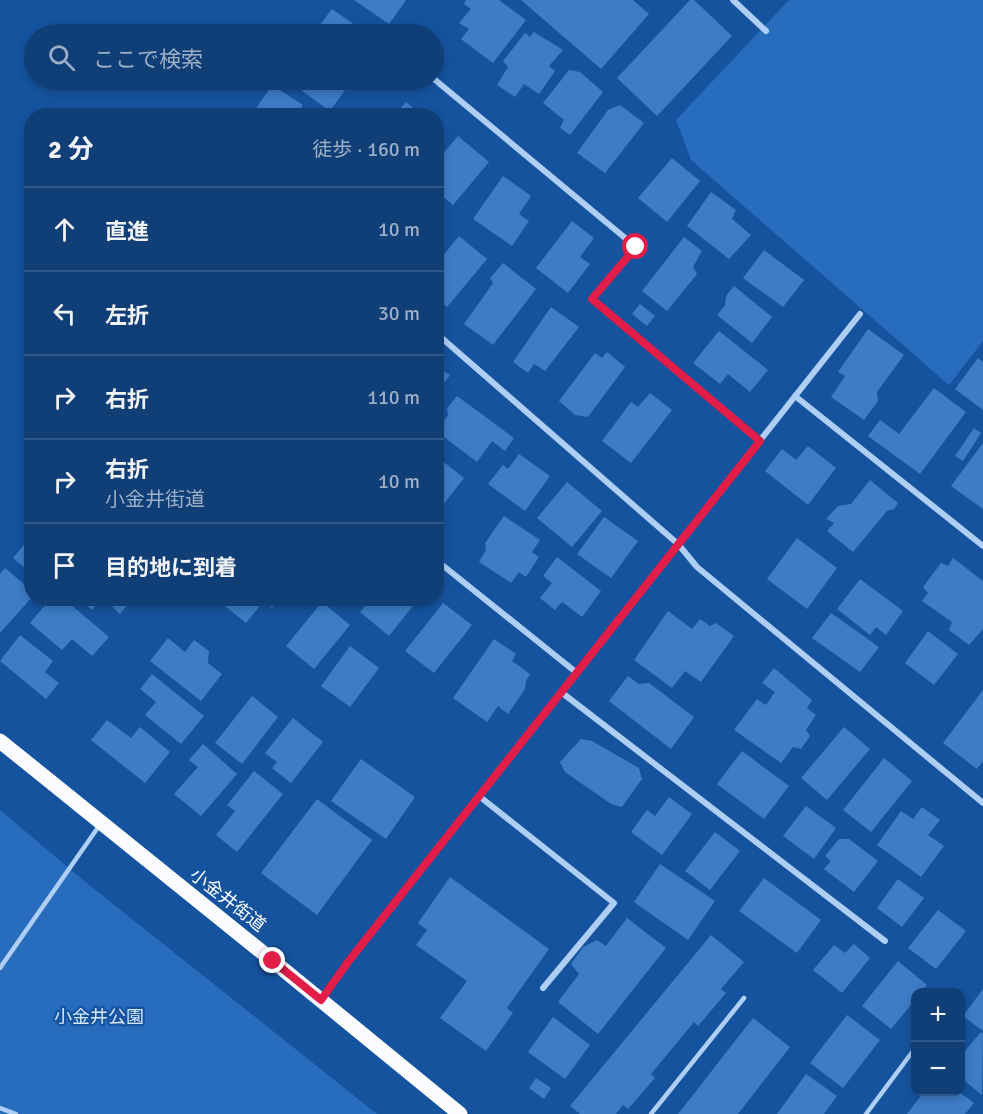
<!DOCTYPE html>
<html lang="ja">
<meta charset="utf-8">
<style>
body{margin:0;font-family:Signika,"Noto Sans JP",sans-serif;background:#19457c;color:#f1f3f6}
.controls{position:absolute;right:18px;bottom:18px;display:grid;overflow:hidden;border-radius:12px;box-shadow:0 3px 9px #0003}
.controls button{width:54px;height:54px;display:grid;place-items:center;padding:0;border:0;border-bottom:2px solid #305789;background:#103e77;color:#f1f3f6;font:30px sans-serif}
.stop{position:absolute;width:18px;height:18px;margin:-14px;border:4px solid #e11d48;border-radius:50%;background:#fff}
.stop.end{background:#e11d48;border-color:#fff;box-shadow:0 2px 6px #0008}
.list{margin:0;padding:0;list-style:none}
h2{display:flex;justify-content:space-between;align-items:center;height:78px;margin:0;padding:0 24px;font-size:26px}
h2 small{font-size:20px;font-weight:400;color:#9caec6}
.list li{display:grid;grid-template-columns:39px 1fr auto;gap:18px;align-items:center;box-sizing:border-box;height:84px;padding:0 24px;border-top:2px solid #305789}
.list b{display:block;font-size:22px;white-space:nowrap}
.list p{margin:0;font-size:20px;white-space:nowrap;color:#9caec6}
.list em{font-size:20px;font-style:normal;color:#9caec6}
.icon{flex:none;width:33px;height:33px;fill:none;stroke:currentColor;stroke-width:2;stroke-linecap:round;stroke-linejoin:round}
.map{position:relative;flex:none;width:983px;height:1114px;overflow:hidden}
.search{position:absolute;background:#103e77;box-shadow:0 3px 9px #0003;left:24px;top:24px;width:420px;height:66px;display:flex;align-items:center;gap:15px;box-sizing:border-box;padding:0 21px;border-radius:33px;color:#9caec6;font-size:22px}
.panel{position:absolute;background:#103e77;box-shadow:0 3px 9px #0003;left:24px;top:108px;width:420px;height:498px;border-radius:24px}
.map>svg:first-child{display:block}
</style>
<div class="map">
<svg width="983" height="1114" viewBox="0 0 983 1114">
<rect width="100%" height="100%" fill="#15539f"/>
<!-- green -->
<g fill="#286dbd">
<polygon points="789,0 983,0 983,341 949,385 691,160 676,120"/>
<polygon points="0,810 83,880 377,1114 0,1114"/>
</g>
<!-- building -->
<g fill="#3d7cc6">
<polygon points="354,0 406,0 389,24"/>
<polygon points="466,0 499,0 526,20 493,63 461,39 469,29 459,23 471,9 464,4"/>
<polygon points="521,0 633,0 649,14 601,69"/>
<polygon points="690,0 694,0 732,36 657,116 617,78"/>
<polygon points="332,9 362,30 363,34 313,34"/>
<polygon points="534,32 563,50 549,66 555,71 539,94 524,84 515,97 497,85 508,67 503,61 525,33 530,37"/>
<polygon points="569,70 580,72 603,92 570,135 560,128 564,120 543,103"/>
<polygon points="287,80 337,80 335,84 345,90 330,111"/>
<polygon points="272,85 303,105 296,116 251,116"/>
<polygon points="406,102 423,116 394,116"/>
<polygon points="620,105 644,123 605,173 577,153 608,110"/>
<polygon points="458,136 489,162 453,205 436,191 436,162"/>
<polygon points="672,158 700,181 667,222 638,198"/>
<polygon points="503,176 531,196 519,214 529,221 512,246 473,219"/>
<polygon points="711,192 736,210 732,219 751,235 729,259 687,226"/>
<polygon points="572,221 594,238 580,257 590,264 568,293 536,268"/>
<polygon points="459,236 487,259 447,307 436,297 436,264"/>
<polygon points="684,237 702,251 693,267 697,274 667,311 642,291"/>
<polygon points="764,250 804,280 783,307 743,278"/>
<polygon points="503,263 536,289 493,345 464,324 493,283 490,278"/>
<polygon points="734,286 772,317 752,343 717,315 725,305 726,296"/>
<polygon points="640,304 655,316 647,326 632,314"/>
<polygon points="551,307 579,327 545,371 534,364 528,373 513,362"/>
<polygon points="868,329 904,355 877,392 878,401 864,420 831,397 845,376 838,372"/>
<polygon points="719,331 768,370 750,392 728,374 720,384 693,363"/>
<polygon points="607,352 625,367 588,417 575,415 559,401 595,353 602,358"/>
<polygon points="978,358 983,362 983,410 955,389"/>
<polygon points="436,366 450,375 436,394"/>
<polygon points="934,388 966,412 920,474 868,436 880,420 899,434"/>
<polygon points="650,393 672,410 631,463 602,441 631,402 638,407"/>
<polygon points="457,396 514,438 505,451 492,441 477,462 436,431 448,415 447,408"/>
<polygon points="974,428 981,433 963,461 955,456"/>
<polygon points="983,443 983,509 951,486"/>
<polygon points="808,446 836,468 808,505 765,471 782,449 796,460"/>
<polygon points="519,454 550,476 525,511 488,484 503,465 508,469"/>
<polygon points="436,456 464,478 436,514"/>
<polygon points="870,480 898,503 894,509 887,511 853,552 827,531 834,523 826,519 838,506 851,504"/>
<polygon points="567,482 602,511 572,547 537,518"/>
<polygon points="504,516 540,540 532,552 539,557 526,577 519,572 511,583 479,562 486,550 485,543"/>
<polygon points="604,517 638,541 611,578 577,554"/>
<polygon points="32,535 32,574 13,558"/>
<polygon points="797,538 837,568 807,609 767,579"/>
<polygon points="557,557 601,591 582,617 562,602 555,610 540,598 552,583 543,576"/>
<polygon points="953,558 983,581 983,629 969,645 949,630 952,622 922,601 928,593 923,587 941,563 948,566"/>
<polygon points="5,568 32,591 32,597 0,633 0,574"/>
<polygon points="860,579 903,611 886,635 876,627 870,635 837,609"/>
<polygon points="51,598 63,598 109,637 92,656 72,639 62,650 30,623"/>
<polygon points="78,598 102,598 92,610"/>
<polygon points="103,598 133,598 120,614"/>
<polygon points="231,598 279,598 272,608 264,601 246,623 225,606"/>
<polygon points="372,598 419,598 389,636 360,612"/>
<polygon points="322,602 350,625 314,669 286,646"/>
<polygon points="443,603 472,625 434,673 405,651"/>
<polygon points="668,611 692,629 700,619 710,626 716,623 734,636 701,682 685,671 672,688 634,660"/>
<polygon points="831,613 879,647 860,672 812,638"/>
<polygon points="928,631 958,654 934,685 905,663"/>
<polygon points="20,635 53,661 45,672 59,683 46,699 0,661"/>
<polygon points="168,638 185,652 194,640 209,651 208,663 222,674 201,701 150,661"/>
<polygon points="494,639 516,654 512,661 530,674 526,681 525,689 508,714 498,706 487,722 453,698"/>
<polygon points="350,646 379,668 350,707 321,686"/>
<polygon points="774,668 812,700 807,708 816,715 806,730 810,736 801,749 793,747 781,763 734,730 757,699 766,705 775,692 762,683"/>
<polygon points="152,674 204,716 181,744 145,715 156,702 140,689"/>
<polygon points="628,676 639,684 649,683 694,717 671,749 609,701"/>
<polygon points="983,690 983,761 977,769 943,743"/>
<polygon points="252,696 278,717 242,764 215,743"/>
<polygon points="293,718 323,742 291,783 272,768 277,762 265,753"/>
<polygon points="107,720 131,738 140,727 170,752 145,783 91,740"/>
<polygon points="844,727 870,749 827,800 801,778"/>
<polygon points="581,739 592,741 639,768 642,779 622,807 611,804 565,772 560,762"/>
<polygon points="203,744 237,774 201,816 174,794 198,767 189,760"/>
<polygon points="742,751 789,786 764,819 717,784"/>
<polygon points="884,758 912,781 871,832 843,810"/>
<polygon points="361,759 415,797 386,839 331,801"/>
<polygon points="254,771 283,794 237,852 216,835 235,811 227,805"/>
<polygon points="669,797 692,814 662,855 631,832 647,810 655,816"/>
<polygon points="317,799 372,840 317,915 261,873"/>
<polygon points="806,806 836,828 814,859 783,836"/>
<polygon points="922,807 940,820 928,835 944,846 921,877 877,845 901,811 913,819"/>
<polygon points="715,832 740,851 710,890 685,871"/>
<polygon points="839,839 849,839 878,861 854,892 824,869 831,861 825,856"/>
<polygon points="660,864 715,901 688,940 634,902"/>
<polygon points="450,877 549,949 507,1008 513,1013 486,1051 440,1018 467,981 416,945 427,930 418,923"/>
<polygon points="764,878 821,920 797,953 739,911"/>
<polygon points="898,879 924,898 902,927 877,908"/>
<polygon points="938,910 966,931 936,969 908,948"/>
<polygon points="627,918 666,948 598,1034 558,1002 579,974 571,964 583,947 597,940 606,946"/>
<polygon points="711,935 744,962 721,989 726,993 698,1026 694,1022 651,1074 655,1078 628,1109 623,1105 616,1114 580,1114 570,1106"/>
<polygon points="854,944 870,958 842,993 813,970 834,945 845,953"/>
<polygon points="898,961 927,985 920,992 916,992 916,999 891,1029 862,1006"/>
<polygon points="983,989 983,1031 963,1016"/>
<polygon points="847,1015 880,1040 843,1088 810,1063"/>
<polygon points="553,1017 590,1045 565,1079 528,1052"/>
<polygon points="753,1018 790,1047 738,1114 678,1114"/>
<polygon points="981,1032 983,1034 982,1095 960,1077 963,1070 960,1068 960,1057"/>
<polygon points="806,1074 837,1096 824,1114 777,1114"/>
<polygon points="536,1078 551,1088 544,1099 529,1088"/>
<polygon points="924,1092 959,1092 974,1103 965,1114 907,1114"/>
</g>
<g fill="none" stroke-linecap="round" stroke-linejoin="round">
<!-- service -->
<g stroke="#aecef4" stroke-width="4.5">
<polyline points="0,968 99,826"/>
<polyline points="0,1108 16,1114"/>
<polyline points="651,1114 744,998"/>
<polyline points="866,1114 916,1047"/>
</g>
<!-- minor -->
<g stroke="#aecef4" stroke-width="6">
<polyline points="733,0 766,31"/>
<polyline points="434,79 636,247 592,299 760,441"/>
<polyline points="436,333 678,544 697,567 983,803"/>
<polyline points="795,396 983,546"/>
<polyline points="436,560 577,673"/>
<polyline points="561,692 885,941"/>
<polyline points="479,796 614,903 543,988"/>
<polyline points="321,1000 348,962 860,314"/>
</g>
<!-- primary -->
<polyline stroke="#fafcff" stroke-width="15" points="0,741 273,961 460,1114"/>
</g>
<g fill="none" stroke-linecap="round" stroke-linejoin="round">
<!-- route -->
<polyline stroke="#e11d48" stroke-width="8" points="273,961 321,1000 348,962 760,441 592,299 636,247"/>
</g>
<g text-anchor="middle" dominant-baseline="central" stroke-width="4.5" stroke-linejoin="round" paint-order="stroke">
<!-- street labels -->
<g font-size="18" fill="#fff" stroke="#15539f">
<text transform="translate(228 900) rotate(38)">小金井街道</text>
</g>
<!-- park labels -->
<g font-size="18" fill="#d6e8fd" stroke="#15539f">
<text x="99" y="1017">小金井公園</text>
</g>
</g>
</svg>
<div class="controls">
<button>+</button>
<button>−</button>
</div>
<div class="stop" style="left:636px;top:247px"></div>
<div class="stop end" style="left:273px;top:961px"></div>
<div class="search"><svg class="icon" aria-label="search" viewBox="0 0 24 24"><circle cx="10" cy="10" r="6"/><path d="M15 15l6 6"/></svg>ここで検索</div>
<section class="panel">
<h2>2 分<small>徒歩 · 160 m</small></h2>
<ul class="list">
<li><svg class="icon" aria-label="ahead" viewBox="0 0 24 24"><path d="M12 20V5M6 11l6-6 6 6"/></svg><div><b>直進</b></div><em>10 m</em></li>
<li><svg class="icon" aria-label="left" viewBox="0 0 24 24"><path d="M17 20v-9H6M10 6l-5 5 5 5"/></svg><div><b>左折</b></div><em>30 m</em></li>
<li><svg class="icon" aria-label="right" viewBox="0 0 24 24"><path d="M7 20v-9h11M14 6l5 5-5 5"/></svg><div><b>右折</b></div><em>110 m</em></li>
<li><svg class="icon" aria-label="right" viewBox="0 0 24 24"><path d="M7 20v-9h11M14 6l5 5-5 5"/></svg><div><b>右折</b><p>小金井街道</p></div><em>10 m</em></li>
<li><svg class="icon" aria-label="arrive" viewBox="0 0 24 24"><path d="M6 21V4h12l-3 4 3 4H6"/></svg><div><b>目的地に到着</b></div></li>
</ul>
</section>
</div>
